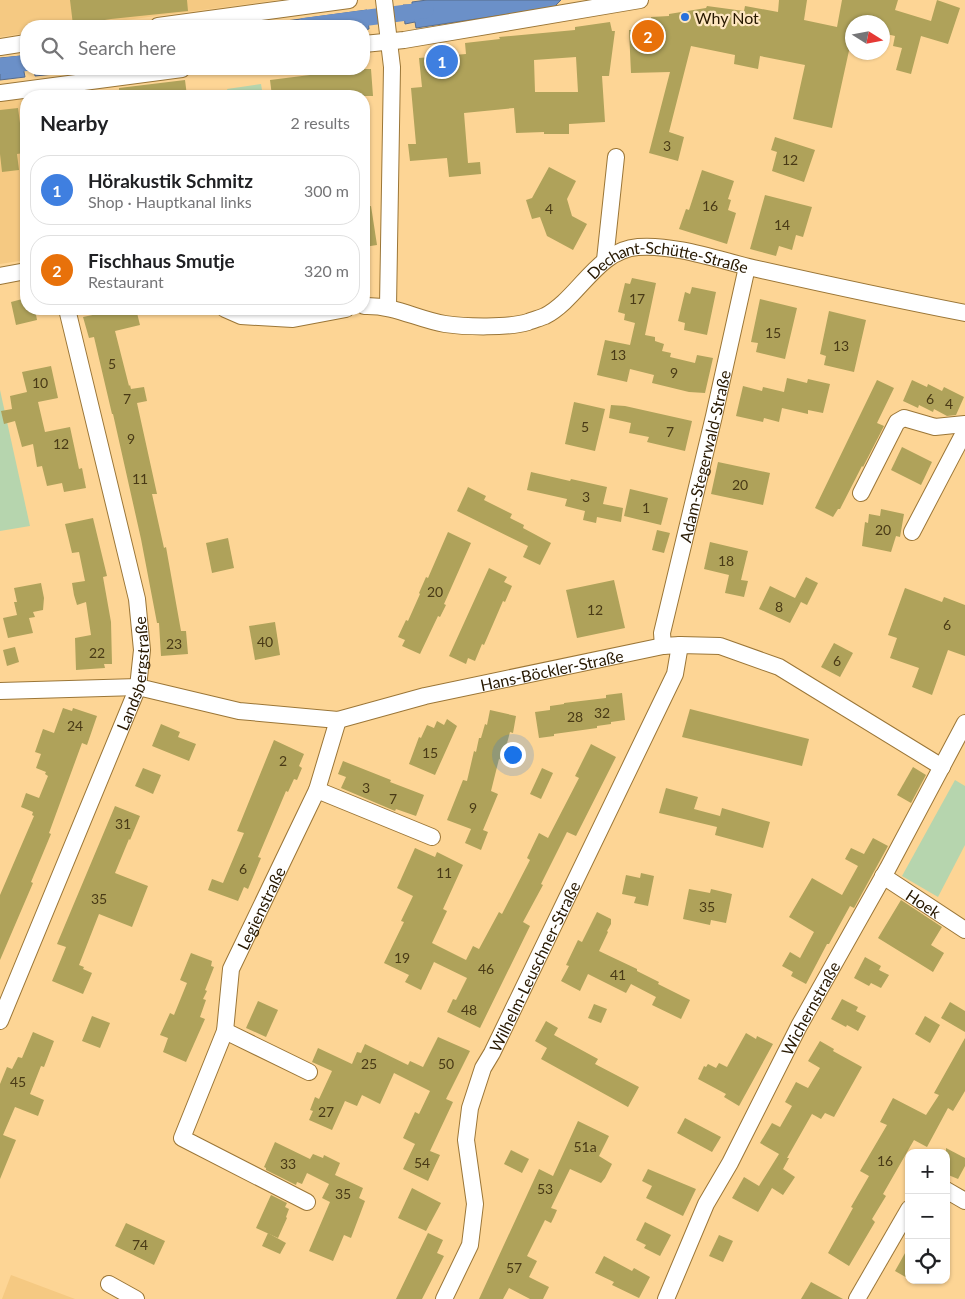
<!DOCTYPE html>
<meta charset="utf-8">
<style>
body{margin:0;font-family:Lato,sans-serif;background:#f2f2f2;color:#202124}
.controls{position:absolute;right:15px;bottom:15px;display:grid;overflow:hidden;border-radius:10px;box-shadow:0 1px 4px #0004}
.controls button{width:45px;height:45px;display:grid;place-items:center;padding:0;border:0;border-bottom:1px solid #e0e0e0;background:#fff;color:#202124;font:25px sans-serif}
.compass{position:absolute;left:845px;top:15px;width:45px;height:45px;border-radius:50%;background:#fff;box-shadow:0 1px 4px #0004;rotate:101deg}
.you{position:absolute;left:512px;top:754px;width:18px;height:18px;margin:-12px;border:4px solid #fff;border-radius:50%;background:#1a73e8;box-shadow:0 0 0 8px #1a73e833}
.badge{display:grid;place-items:center;width:32px;height:32px;border-radius:50%;background:#2870dc;color:#fff;font-size:16px;font-weight:700}
.pin{position:absolute;translate:-50% -50%;border:2px solid #fff;box-shadow:0 1px 5px #0006}
.list{margin:0;padding:0;list-style:none}
h2{display:flex;justify-content:space-between;align-items:center;height:65px;margin:0;padding:0 20px;font-size:21px}
h2 small{font-size:16px;font-weight:400;color:#757577}
.list li{display:grid;grid-template-columns:32px 1fr auto;gap:15px;align-items:center;box-sizing:border-box;height:70px;margin:0 10px 10px;padding:0 10px;border:1px solid #e0e0e0;border-radius:20px}
.list b{display:block;font-size:19px;white-space:nowrap}
.list p{margin:0;font-size:16px;white-space:nowrap;color:#757577}
.list em{font-size:16px;font-style:normal;color:#757577}
.icon{flex:none;width:28px;height:28px;fill:none;stroke:currentColor;stroke-width:2;stroke-linecap:round;stroke-linejoin:round}
.map{position:relative;flex:none;width:965px;height:1299px;overflow:hidden}
.search{position:absolute;background:#fff;box-shadow:0 1px 4px #0004;left:20px;top:20px;width:350px;height:55px;display:flex;align-items:center;gap:12px;box-sizing:border-box;padding:0 18px;border-radius:20px;color:#757577;font-size:19px}
.panel{position:absolute;background:#fff;box-shadow:0 1px 4px #0004;left:20px;top:90px;width:350px;height:225px;border-radius:20px}
.map>svg:first-child{display:block}
</style>
<div class="map">
<svg width="965" height="1299" viewBox="0 0 965 1299">
<rect width="100%" height="100%" fill="#fdd595"/>
<!-- built -->
<g fill="#f5c982">
<polygon points="0,0 278,0 80,26 26,26 26,33 0,37"/>
<polygon points="26,96 26,260 0,264 0,100"/>
<polygon points="11,1275 75,1299 2,1299"/>
</g>
<!-- green -->
<g fill="#b6d5ae">
<polygon points="261,84 263,96 229,96 227,89"/>
<polygon points="0,390 30,526 0,531"/>
<polygon points="955,780 965,786 965,845 938,897 902,876"/>
</g>
<!-- water -->
<g fill="#6b90c8" stroke="#576c8c">
<polygon points="427,0 561,0 556,5 556,7 416,28 415,22 405,24 403,5 412,5 412,2"/>
<polygon points="367,10 369,29 364,30 364,26 249,26"/>
<polygon points="21,56 25,77 0,80 0,58"/>
<polygon points="34,69 101,69 35,76"/>
</g>
<g fill="none" stroke-linecap="round" stroke-linejoin="round">
<!-- canal -->
<g stroke="#6b90c8" stroke-width="16">
<polyline points="304,26 426,10"/>
<polyline points="0,66 26,63"/>
</g>
</g>
<!-- building -->
<g fill="#afa25a" fill-rule="evenodd">
<polygon points="70,0 187,0 188,11 111,19 73,25"/>
<polygon points="779,0 807,0 804,20 837,27 842,0 898,0 895,10 931,21 937,0 960,8 948,44 921,36 911,74 896,70 902,48 893,46 895,36 882,33 882,22 852,22 852,37 832,128 793,119 805,65 760,56 758,69 734,64 735,55 691,46 669,132 684,137 678,161 649,153 670,72 631,73 629,30 652,29 651,17 669,16 669,14 706,8 707,6 744,11 745,6 778,12"/>
<path d="M610 22 612 31H615L609 76H602L605 122 569 124V134H544V132L516 133 514 108 464 113 468 163 480 162 481 174 449 177 447 158 410 161 408 144H416L411 88 422 87 419 58 466 54 465 43 500 39 499 37 575 30V27ZM576 57 578 92H535L534 60Z"/>
<polygon points="325,69 371,69 373,96 346,96 345,93 316,96 272,96 270,80 326,73"/>
<polygon points="185,80 187,96 119,96 119,88"/>
<polygon points="18,108 24,153 17,154 19,170 2,172 0,154 0,110"/>
<polygon points="775,137 815,150 804,182 772,171 777,152 771,150"/>
<polygon points="549,167 576,181 567,199 572,216 587,224 573,250 547,236 540,217 532,219 526,200 532,198"/>
<polygon points="702,170 734,181 728,199 731,200 728,210 736,213 727,244 679,229 686,209 689,210"/>
<polygon points="765,195 812,207 803,237 796,235 792,250 779,246 776,256 750,249"/>
<polygon points="371,206 377,245 364,247 364,207"/>
<polygon points="632,278 656,283 645,335 655,337 655,341 664,344 662,351 671,353 670,357 695,363 697,355 713,358 705,393 689,392 652,383 654,375 630,369 627,382 597,375 605,340 630,345 635,323 624,320 625,314 618,312 625,283 630,284"/>
<polygon points="692,287 716,292 707,335 684,330 685,323 678,321 685,292 690,294"/>
<polygon points="26,298 26,309 35,309 37,320 16,325 11,302"/>
<polygon points="760,299 797,308 785,359 756,352 758,343 751,342"/>
<polygon points="121,309 136,309 140,325 115,331 129,386 130,385 131,389 144,387 147,401 137,403 157,494 152,494 164,548 166,547 181,631 186,631 188,654 161,656 159,623 157,623 141,539 113,414 112,414 94,337 89,338 83,317"/>
<polygon points="829,311 866,320 854,372 824,365 826,356 820,354"/>
<polygon points="51,366 58,398 38,402 45,432 70,427 79,469 82,468 86,488 64,492 62,483 47,486 42,466 37,467 33,444 22,447 15,421 4,424 1,411 12,409 10,396 27,392 22,372"/>
<polygon points="787,378 807,383 808,379 830,384 823,413 808,410 808,414 782,408 779,422 764,418 763,422 736,416 743,386 762,391 763,387 784,392"/>
<polygon points="877,380 894,388 877,423 884,426 863,467 862,466 840,509 838,509 833,517 815,508"/>
<polygon points="912,380 927,387 928,384 942,391 944,387 964,397 956,415 947,416 934,409 933,412 919,405 918,408 903,401"/>
<polygon points="574,402 605,409 595,451 565,444"/>
<polygon points="611,405 625,406 692,421 685,451 647,442 649,437 629,433 631,423 609,418"/>
<polygon points="902,447 932,462 921,485 891,470"/>
<polygon points="718,462 770,473 763,505 711,494"/>
<polygon points="531,472 570,481 571,479 607,487 603,504 623,508 621,522 597,517 596,523 583,520 585,511 565,506 567,499 527,490"/>
<polygon points="468,487 486,496 484,500 512,514 510,518 524,525 523,528 551,543 540,565 523,557 528,546 457,511"/>
<polygon points="630,489 668,498 661,525 624,516"/>
<polygon points="881,509 904,514 900,537 896,536 891,552 862,546 865,522 868,523 869,514 880,516"/>
<polygon points="93,518 107,576 103,577 111,622 112,664 104,664 105,668 76,670 75,638 91,635 86,602 77,605 74,595 72,583 85,581 79,552 72,553 65,524"/>
<polygon points="657,530 670,533 664,553 652,550"/>
<polygon points="448,532 471,543 444,604 446,605 440,617 438,616 420,654 402,646 405,640 398,637 406,620 408,621 420,594 419,593 426,577 428,578"/>
<polygon points="228,538 234,568 212,573 206,543"/>
<polygon points="710,542 748,551 741,580 748,581 744,597 725,593 729,575 704,569"/>
<polygon points="489,568 507,577 504,582 512,586 505,602 503,601 484,645 482,644 475,661 468,658 466,664 449,656"/>
<polygon points="806,577 818,583 807,605 801,602 790,623 759,609 770,586 795,598"/>
<polygon points="614,580 625,628 577,638 566,590"/>
<polygon points="41,583 44,598 43,610 33,612 35,617 29,618 33,633 8,638 3,618 17,615 14,602 17,602 14,588"/>
<polygon points="905,588 942,602 944,597 965,605 965,656 948,650 932,695 912,687 919,668 890,658 897,638 888,635"/>
<polygon points="275,622 280,655 255,660 249,626"/>
<polygon points="834,643 853,653 840,677 821,667"/>
<polygon points="15,647 19,662 7,666 3,650"/>
<polygon points="622,693 625,720 611,722 611,724 597,726 597,728 554,734 554,736 539,738 535,712 550,710 550,706 564,704 564,703 606,698 606,695"/>
<polygon points="63,708 72,711 73,708 97,716 87,745 82,743 49,833 51,834 31,882 33,883 0,960 0,895 34,816 32,815 33,812 21,807 26,793 39,798 48,776 45,774 46,772 36,768 41,754 35,752 43,729 54,733"/>
<polygon points="690,709 809,739 802,766 682,737"/>
<polygon points="490,710 516,716 513,733 510,732 506,747 504,746 501,760 499,759 491,791 498,794 483,830 488,832 481,850 465,843 471,829 447,820 463,780 467,781 474,751 476,752 479,738 481,738 485,724 487,725"/>
<polygon points="447,719 457,726 435,775 409,764 419,737 421,738 427,725 434,728 437,721 444,725"/>
<polygon points="161,724 180,732 178,737 196,744 189,761 152,746"/>
<polygon points="274,740 304,754 299,766 302,768 297,780 294,779 288,792 286,791 258,857 261,858 248,889 244,887 238,901 208,890 212,879 223,883 244,833 237,831"/>
<polygon points="591,744 616,757 576,836 567,832 541,884 543,885 523,922 530,926 480,1028 447,1012 453,999 456,1000 467,978 434,962 421,990 405,982 409,975 384,963 404,922 401,921 413,896 397,888 415,848 435,857 437,852 463,865 443,909 447,911 432,943 466,960 473,946 479,949 499,912 502,914 530,860 527,858 539,833 548,838 579,778 575,776"/>
<polygon points="343,761 391,780 390,782 424,795 416,816 396,809 395,811 341,788 346,777 338,774"/>
<polygon points="913,767 926,775 911,803 897,795"/>
<polygon points="143,768 161,775 153,794 135,786"/>
<polygon points="542,768 553,773 541,799 530,794"/>
<polygon points="666,788 698,797 694,809 720,816 722,808 770,822 763,848 715,835 717,827 659,813"/>
<polygon points="115,806 140,816 130,840 129,839 115,873 148,886 132,927 99,914 79,965 84,967 83,969 92,973 83,994 52,981 66,947 57,944"/>
<polygon points="873,838 888,846 854,908 850,906 829,944 827,944 806,984 791,976 793,972 782,966 790,952 800,958 814,932 789,917 812,878 842,895 858,866 845,859 851,848 864,854"/>
<polygon points="641,873 654,876 648,906 634,903 636,897 622,894 626,875 640,878"/>
<polygon points="689,889 710,893 711,889 732,894 726,923 711,920 710,925 683,919"/>
<polygon points="901,900 942,927 931,945 944,953 933,972 878,938"/>
<polygon points="597,912 611,919 611,924 607,931 608,932 599,951 637,969 637,971 659,982 658,984 690,1000 681,1019 652,1005 656,997 631,984 626,993 588,974 580,991 561,981 569,966 566,965 578,940 582,942"/>
<polygon points="191,953 212,961 211,966 214,967 205,990 207,991 203,999 206,1000 200,1017 205,1019 186,1062 163,1052 168,1038 160,1035 170,1013 174,1015 187,983 180,980"/>
<polygon points="865,957 881,966 879,970 889,975 881,988 871,983 869,986 854,978"/>
<polygon points="842,999 858,1007 856,1011 866,1016 858,1031 847,1025 846,1027 831,1019"/>
<polygon points="258,1001 278,1010 266,1037 246,1028"/>
<polygon points="950,1002 965,1011 965,1032 941,1018"/>
<polygon points="594,1004 607,1009 601,1023 588,1018"/>
<polygon points="92,1016 110,1023 100,1048 82,1041"/>
<polygon points="925,1016 940,1025 930,1043 915,1034"/>
<polygon points="546,1021 558,1028 554,1035 598,1059 595,1064 639,1087 628,1107 541,1059 547,1048 535,1041"/>
<polygon points="33,1032 54,1041 44,1067 41,1066 30,1094 44,1100 38,1116 15,1107 3,1135 16,1140 0,1179 0,1084 7,1067 12,1069 18,1057 22,1058"/>
<polygon points="746,1033 756,1039 757,1036 773,1044 739,1106 724,1097 726,1094 698,1079 704,1066 706,1067 708,1064 716,1068 719,1063 727,1067"/>
<polygon points="438,1037 470,1051 446,1099 453,1102 430,1151 440,1155 428,1181 403,1169 415,1144 403,1138 415,1112 419,1114 430,1091 394,1073 380,1104 362,1095 357,1106 345,1101 332,1130 309,1120 313,1111 310,1110 315,1097 319,1099 332,1071 312,1062 318,1048 352,1064 357,1052 361,1053 365,1044 408,1065 410,1061 423,1067"/>
<polygon points="965,1038 965,1091 953,1111 948,1108 927,1147 914,1140 883,1194 886,1196 872,1219 875,1222 849,1266 828,1253 853,1208 851,1207 869,1176 860,1171 887,1125 880,1122 893,1098 926,1115 939,1095 934,1093"/>
<polygon points="820,1041 834,1049 833,1051 862,1067 834,1117 825,1113 821,1119 812,1114 787,1158 789,1158 783,1169 795,1177 783,1195 772,1188 758,1212 732,1198 744,1177 759,1186 779,1154 760,1143 772,1123 780,1127 792,1106 785,1102 796,1082 808,1088 820,1068 808,1061"/>
<polygon points="685,1118 721,1137 712,1152 677,1133"/>
<polygon points="578,1121 609,1136 599,1156 612,1164 605,1178 601,1183 570,1169 551,1208 557,1210 554,1217 551,1223 545,1220 527,1256 537,1261 529,1277 549,1287 543,1299 530,1299 509,1288 503,1299 479,1299 539,1169 553,1176"/>
<polygon points="275,1142 310,1159 313,1154 323,1158 324,1155 340,1163 335,1175 363,1188 359,1198 365,1201 351,1238 344,1235 333,1261 309,1251 330,1202 322,1198 329,1184 307,1173 302,1184 297,1182 296,1185 266,1170 266,1168 264,1167"/>
<polygon points="946,1148 965,1158 965,1166 958,1179 946,1174"/>
<polygon points="511,1150 529,1159 522,1173 504,1164"/>
<polygon points="648,1169 696,1189 683,1216 646,1198 652,1186 642,1181"/>
<polygon points="412,1188 441,1203 426,1231 398,1218"/>
<polygon points="271,1195 287,1203 285,1207 289,1209 286,1217 287,1218 278,1238 256,1228"/>
<polygon points="645,1222 671,1235 660,1256 644,1248 646,1245 636,1240"/>
<polygon points="126,1223 165,1241 154,1265 115,1246"/>
<polygon points="268,1233 286,1243 280,1254 262,1246"/>
<polygon points="428,1233 443,1240 437,1253 444,1256 422,1299 396,1299"/>
<polygon points="719,1235 733,1241 723,1262 709,1256"/>
<polygon points="909,1246 909,1279 895,1271"/>
<polygon points="604,1256 632,1271 634,1268 650,1277 639,1298 612,1285 614,1282 595,1273"/>
<polygon points="811,1282 843,1299 801,1299"/>
</g>
<g fill="none" stroke-linecap="round" stroke-linejoin="round">
<!-- minor casing -->
<g stroke="#9b7637" stroke-width="18">
<g id="minor">
<polyline points="384,0 392,67 388,306"/>
<polyline points="158,26 349,0"/>
<polyline points="364,44 404,40 640,0"/>
<polyline points="0,47 26,43"/>
<polyline points="0,93 182,69"/>
<polyline points="605,260 616,157"/>
<polyline points="0,276 26,271"/>
<path id="s1" d="M364 306C395 305 416 319 445 324 465 327 509 328 528 322 533 320 540 318 545 316 579 298 597 250 638 247 673 244 719 260 753 268 824 284 894 299 965 313"/>
<polyline points="225,309 241,316 293,319 346,309"/>
<polyline points="861,493 897,422 904,418 935,427 965,424"/>
<polyline points="912,532 965,431"/>
<path id="s2" d="M663 646 662 633 714 416 747 267"/>
<path id="s3" d="M0 691 138 687 239 711 338 720 425 696 663 646 680 645 720 646 779 667 942 767"/>
<polyline points="317,790 432,837"/>
<path id="s4" d="M883 876 965 930"/>
<path id="s5" d="M0 1021 138 687 142 650 137 599 67 309"/>
<polyline points="225,1031 309,1072"/>
<polyline points="946,1190 965,1201"/>
<path id="s6" d="M307 1202 182 1138 225 1031 231 969 317 790 338 720"/>
<polyline points="109,1284 136,1299"/>
<path id="s7" d="M444 1299 470 1245 475 1204 466 1140 470 1108 483 1068 492 1053 675 674 680 645"/>
<path id="s8" d="M666 1299 706 1204 730 1163 799 1026 888 868 965 723"/>
<polyline points="857,1299 909,1209"/>
</g>
</g>
<!-- minor -->
<use href="#minor" stroke="#fff" stroke-width="16"/>
</g>
<!-- markers -->
<circle fill="#2870dc" stroke="#fee6c0" stroke-width="2" cx="685" cy="17" r="5"/>
<g text-anchor="middle" dominant-baseline="central" stroke-width="4.5" stroke-linejoin="round" paint-order="stroke">
<!-- number labels -->
<g font-size="14" fill="#493a16">
<text x="667" y="145">3</text>
<text x="790" y="159">12</text>
<text x="710" y="205">16</text>
<text x="549" y="208">4</text>
<text x="782" y="224">14</text>
<text x="637" y="298">17</text>
<text x="773" y="332">15</text>
<text x="841" y="345">13</text>
<text x="618" y="354">13</text>
<text x="112" y="363">5</text>
<text x="674" y="372">9</text>
<text x="40" y="382">10</text>
<text x="127" y="398">7</text>
<text x="930" y="398">6</text>
<text x="949" y="403">4</text>
<text x="585" y="426">5</text>
<text x="670" y="431">7</text>
<text x="131" y="438">9</text>
<text x="61" y="443">12</text>
<text x="140" y="478">11</text>
<text x="740" y="484">20</text>
<text x="586" y="496">3</text>
<text x="646" y="507">1</text>
<text x="883" y="529">20</text>
<text x="726" y="560">18</text>
<text x="435" y="591">20</text>
<text x="779" y="606">8</text>
<text x="595" y="609">12</text>
<text x="947" y="624">6</text>
<text x="265" y="641">40</text>
<text x="174" y="643">23</text>
<text x="97" y="652">22</text>
<text x="837" y="660">6</text>
<text x="602" y="712">32</text>
<text x="575" y="716">28</text>
<text x="75" y="725">24</text>
<text x="430" y="752">15</text>
<text x="283" y="760">2</text>
<text x="366" y="787">3</text>
<text x="393" y="798">7</text>
<text x="473" y="807">9</text>
<text x="123" y="823">31</text>
<text x="243" y="868">6</text>
<text x="444" y="872">11</text>
<text x="99" y="898">35</text>
<text x="707" y="906">35</text>
<text x="402" y="957">19</text>
<text x="486" y="968">46</text>
<text x="618" y="974">41</text>
<text x="469" y="1009">48</text>
<text x="369" y="1063">25</text>
<text x="446" y="1063">50</text>
<text x="18" y="1081">45</text>
<text x="326" y="1111">27</text>
<text x="585" y="1146">51a</text>
<text x="885" y="1160">16</text>
<text x="422" y="1162">54</text>
<text x="288" y="1163">33</text>
<text x="545" y="1188">53</text>
<text x="343" y="1193">35</text>
<text x="140" y="1244">74</text>
<text x="514" y="1267">57</text>
</g>
<!-- poi labels -->
<g font-size="16" fill="#271800" stroke="#fee6c0" text-anchor="start">
<text x="695" y="17">Why Not</text>
</g>
<!-- street labels -->
<g font-size="16" fill="#271800" stroke="#fee6c0">
<text stroke="none"><textPath href="#s1" startOffset="330">Dechant-Schütte-Straße</textPath></text>
<text stroke="none"><textPath href="#s2" startOffset="195">Adam-Stegerwald-Straße</textPath></text>
<text stroke="none"><textPath href="#s3" startOffset="561">Hans-Böckler-Straße</textPath></text>
<text stroke="none"><textPath href="#s5" startOffset="374">Landsbergstraße</textPath></text>
<text stroke="none"><textPath href="#s4" startOffset="49">Hoek</textPath></text>
<text stroke="none"><textPath href="#s6" startOffset="386">Legienstraße</textPath></text>
<text stroke="none"><textPath href="#s7" startOffset="354">Wilhelm-Leuschner-Straße</textPath></text>
<text stroke="none"><textPath href="#s8" startOffset="325">Wichernstraße</textPath></text>
</g>
</g>
</svg>
<div class="controls">
<button>+</button>
<button>−</button>
<button><svg class="icon" aria-label="locate" viewBox="0 0 24 24"><circle cx="12" cy="12" r="6"/><path d="M12 2v4M12 18v4M2 12h4M18 12h4"/></svg></button>
</div>
<svg class="compass" viewBox="-18 -18 36 36"><path d="M0-13l5 13h-10z" fill="#e53935"/><path d="M0 13l5-13h-10z" fill="#757577"/></svg>
<div class="you"></div>
<div class="pin badge" style="left:442px;top:61px;background:#3f7fe0">1</div>
<div class="pin badge" style="left:648px;top:36px;background:#e8710a">2</div>
<div class="search"><svg class="icon" aria-label="search" viewBox="0 0 24 24"><circle cx="10" cy="10" r="6"/><path d="M15 15l6 6"/></svg>Search here</div>
<section class="panel">
<h2>Nearby<small>2 results</small></h2>
<ul class="list">
<li><span class="badge" style="background:#3f7fe0">1</span><div><b>Hörakustik Schmitz</b><p>Shop · Hauptkanal links</p></div><em>300 m</em></li>
<li><span class="badge" style="background:#e8710a">2</span><div><b>Fischhaus Smutje</b><p>Restaurant</p></div><em>320 m</em></li>
</ul>
</section>
</div>
